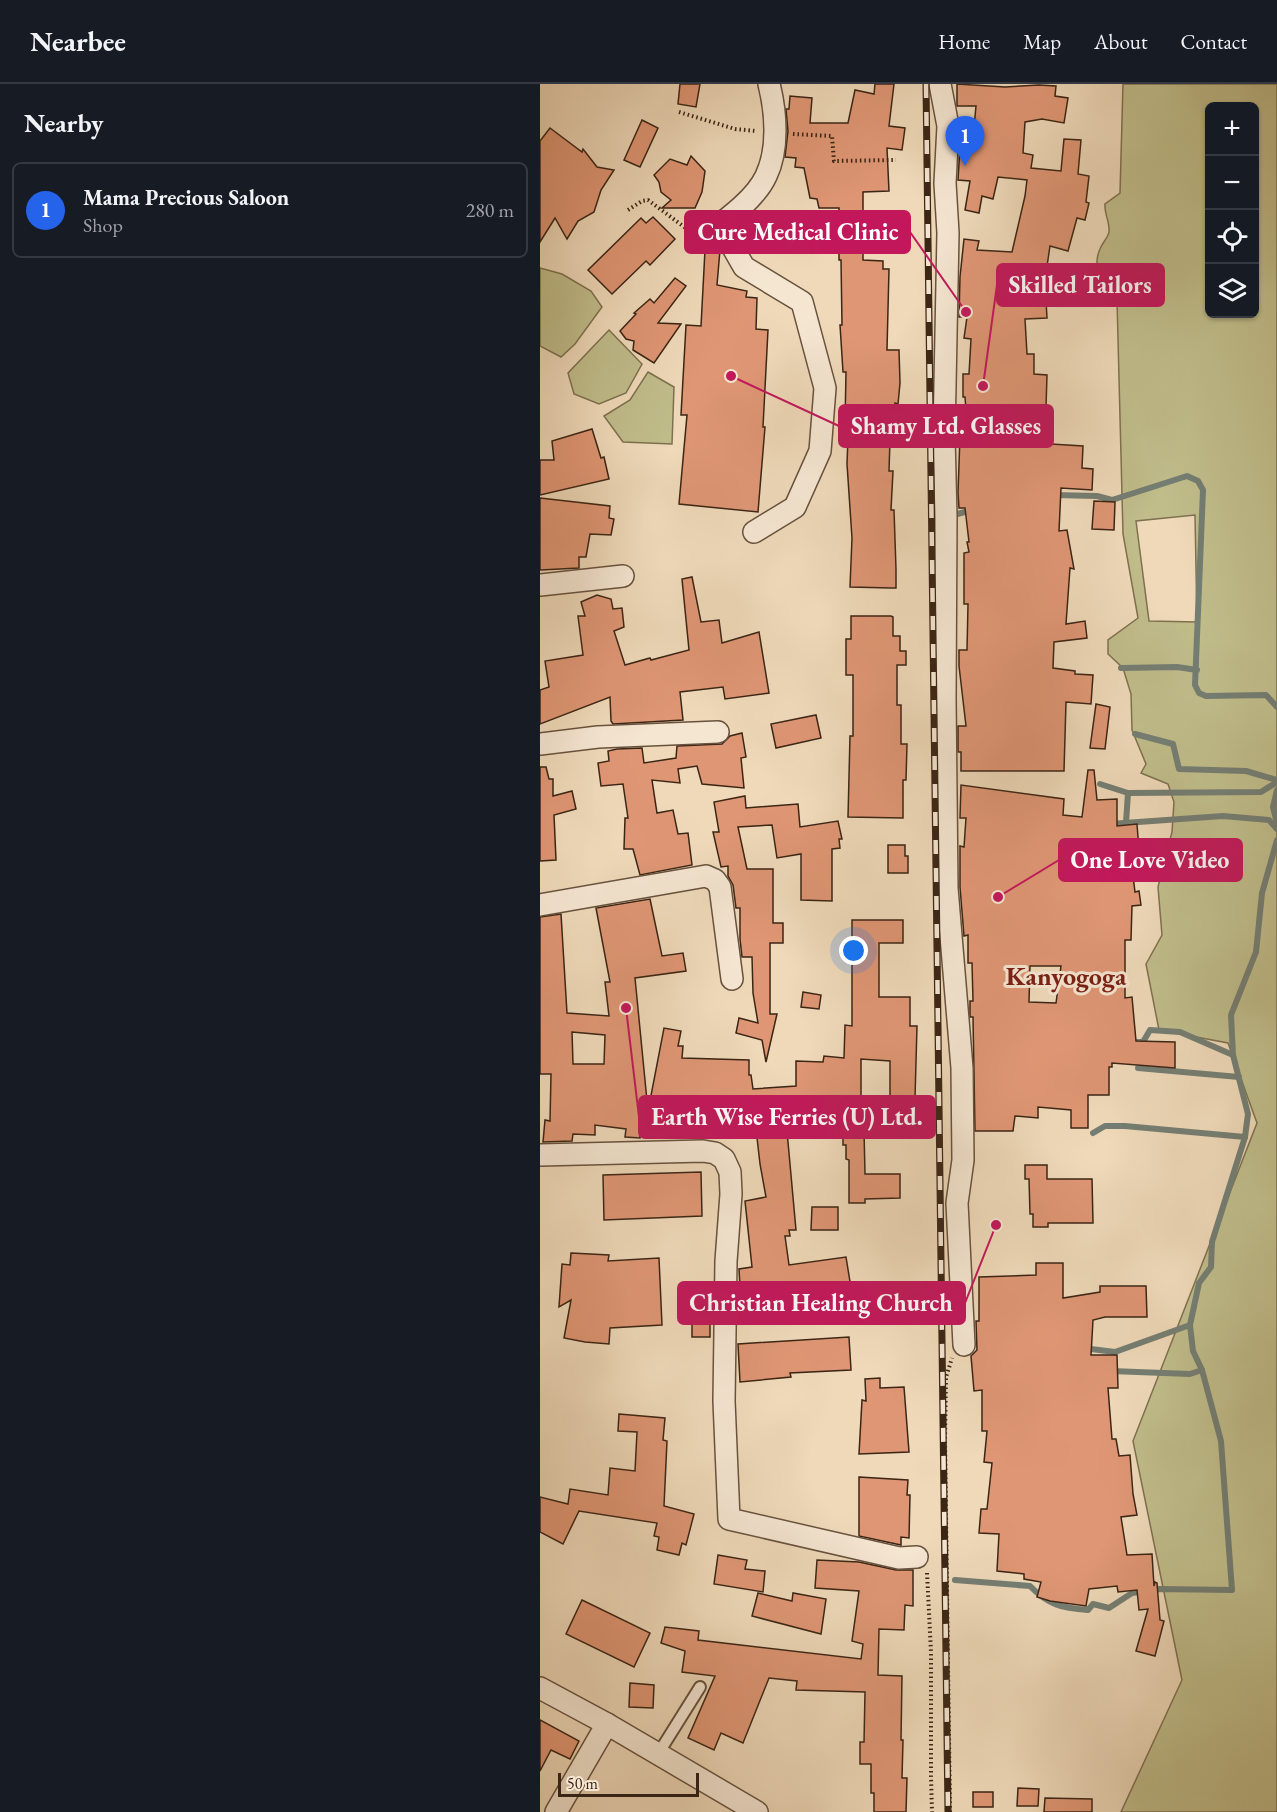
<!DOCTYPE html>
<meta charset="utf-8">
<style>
body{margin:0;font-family:"EB Garamond",serif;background:#20242c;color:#f1f3f6}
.controls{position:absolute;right:18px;top:18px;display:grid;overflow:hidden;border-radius:9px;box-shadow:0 2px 4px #0004}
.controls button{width:54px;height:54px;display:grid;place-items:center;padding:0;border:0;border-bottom:2px solid #363941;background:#171b24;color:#f1f3f6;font:30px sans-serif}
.scale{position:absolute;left:18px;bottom:15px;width:141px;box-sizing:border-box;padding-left:6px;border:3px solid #3b2515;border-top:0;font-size:16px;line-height:21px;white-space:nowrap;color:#3b2515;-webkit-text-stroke:4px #f5e6d2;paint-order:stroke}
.you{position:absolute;left:314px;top:867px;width:21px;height:21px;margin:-15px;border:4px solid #fff;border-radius:50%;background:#1a73e8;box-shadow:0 0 0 9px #1a73e833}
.badge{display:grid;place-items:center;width:39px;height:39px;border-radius:50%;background:#2563eb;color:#fff;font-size:20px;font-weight:700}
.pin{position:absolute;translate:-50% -50px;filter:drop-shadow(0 2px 3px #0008)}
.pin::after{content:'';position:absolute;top:32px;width:21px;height:18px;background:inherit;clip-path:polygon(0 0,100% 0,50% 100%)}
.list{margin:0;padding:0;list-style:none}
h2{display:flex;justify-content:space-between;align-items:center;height:78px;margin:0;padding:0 24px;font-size:26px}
h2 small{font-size:20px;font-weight:400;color:#9ea1a6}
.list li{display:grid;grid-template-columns:39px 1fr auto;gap:18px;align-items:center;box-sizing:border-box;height:96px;margin:0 12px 12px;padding:0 12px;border:2px solid #363941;border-radius:9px}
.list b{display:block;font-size:22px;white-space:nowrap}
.list p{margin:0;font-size:20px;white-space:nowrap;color:#9ea1a6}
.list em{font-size:20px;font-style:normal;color:#9ea1a6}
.icon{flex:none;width:33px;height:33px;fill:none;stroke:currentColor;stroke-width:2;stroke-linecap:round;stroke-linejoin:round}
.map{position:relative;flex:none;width:737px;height:1728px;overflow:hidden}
header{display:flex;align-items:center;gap:36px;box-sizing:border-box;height:84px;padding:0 30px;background:#171b24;border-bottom:2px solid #363941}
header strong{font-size:28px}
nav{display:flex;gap:33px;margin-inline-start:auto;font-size:21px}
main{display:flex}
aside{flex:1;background:#171b24}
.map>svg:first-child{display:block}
</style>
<header>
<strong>Nearbee</strong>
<nav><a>Home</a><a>Map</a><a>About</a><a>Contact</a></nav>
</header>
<main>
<aside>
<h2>Nearby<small></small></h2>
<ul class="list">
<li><span class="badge">1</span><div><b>Mama Precious Saloon</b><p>Shop</p></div><em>280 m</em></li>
</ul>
</aside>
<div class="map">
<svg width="737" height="1728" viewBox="0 0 737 1728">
<rect width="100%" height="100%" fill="#efd9b9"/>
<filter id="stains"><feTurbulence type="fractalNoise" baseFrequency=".00333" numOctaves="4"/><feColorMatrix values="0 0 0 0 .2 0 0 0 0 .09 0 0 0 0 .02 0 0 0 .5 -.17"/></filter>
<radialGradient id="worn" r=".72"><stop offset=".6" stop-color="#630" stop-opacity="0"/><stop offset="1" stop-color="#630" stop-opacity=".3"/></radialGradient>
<!-- green -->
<g fill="#c0bd8b" stroke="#7e7150" stroke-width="1.5" fill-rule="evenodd">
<path d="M583 0H737V1728H581L642 1596 593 1357 717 1039 688 959 619 946 606 880 622 851 618 803 632 748 634 718 628 700 601 689 606 680 592 646 591 610 583 584 568 570V556L598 534 583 450 577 216C563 202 551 185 560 165 562 159 568 154 569 148 570 138 564 129 565 120L580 109ZM670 22H714V230H670ZM655 431 657 538 609 537 596 437Z"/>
<polygon points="0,184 22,190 51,207 62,223 35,260 21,273 0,262"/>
<polygon points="69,246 102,280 86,309 59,320 34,310 28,289"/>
<polygon points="108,288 134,303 132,360 83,358 64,332 90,316"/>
</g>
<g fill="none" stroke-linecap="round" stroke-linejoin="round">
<!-- stream -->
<g stroke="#747e73" stroke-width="6">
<polyline points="513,411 557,412 572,416 647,392 658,397 663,406 655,601 659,609 666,612 726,611 737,623"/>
<polyline points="410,432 432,426"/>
<polyline points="581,584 637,583 657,586"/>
<polyline points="595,650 633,660 639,685 706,687 737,696"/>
<polyline points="560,700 588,709 721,708 737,698"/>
<polyline points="737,706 733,723 737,739"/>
<polyline points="586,739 588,709"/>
<polyline points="570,740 683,732 729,736 737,745"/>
<polyline points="597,958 603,958 610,946 640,948 693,971"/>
<polyline points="598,984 699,993"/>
<polyline points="553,1049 565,1042 585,1042 705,1053"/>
<polyline points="543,1264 575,1268 650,1241"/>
<polyline points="571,1287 650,1290 662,1286"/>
<path d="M415 1496 490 1502C508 1521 522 1524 548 1526L553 1520 569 1524 592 1509 619 1505 692 1506 681 1357 662 1286 653 1267 650 1241 659 1199 671 1183 672 1158 705 1053 708 1030 693 971 691 931 716 868 722 809 737 756"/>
</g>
</g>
<!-- building -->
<g fill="#df9674" stroke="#3b2515" stroke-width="1.5" fill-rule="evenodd">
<polygon points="140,0 160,0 156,23 138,20"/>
<polygon points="335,0 354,0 349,42 365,44 362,66 347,64 349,107 323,108 323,176 343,177 343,185 349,185 347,266 359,266 360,299 358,320 355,319 353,357 350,356 349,387 353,387 351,426 354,426 356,485 356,504 351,504 310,503 312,454 307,380 308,354 306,354 307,340 305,340 306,288 303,288 300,241 302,241 301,176 299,176 299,124 279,124 277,115 270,114 264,84 255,83 256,74 245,73 248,47 246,25 249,25 250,12 272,14 270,39 308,39 315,6 334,10"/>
<polygon points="417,0 465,3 499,1 516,2 515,12 528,14 524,39 502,35 485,38 483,69 493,71 491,84 521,87 524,55 541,56 538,90 549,92 546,118 549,119 545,136 537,134 528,167 510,162 502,216 506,216 507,234 485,235 487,270 494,270 494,290 507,291 506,323 466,321 467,360 495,362 495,359 543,362 542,384 553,385 552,406 521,404 519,447 527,446 534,485 530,484 526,540 545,537 547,554 514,558 513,584 535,587 535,590 553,591 551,620 526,618 524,687 421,687 421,668 418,668 418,642 426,642 419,582 419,566 427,566 428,520 424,520 424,469 429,468 427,458 429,458 425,424 419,424 418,409 420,352 428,353 425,313 423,313 423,290 429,290 431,255 424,254 427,233 419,233 420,193 424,155 439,157 437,166 472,168 485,112 487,96 458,93 453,115 442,112 439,129 425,126 430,97 418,96 420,63 432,64 436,22 417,22"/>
<polygon points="102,36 118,44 100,83 84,76"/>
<polygon points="10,44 42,68 43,65 57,83 74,86 61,106 54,128 38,137 27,155 15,134 0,158 0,57"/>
<polygon points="151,72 165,87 162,108 155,124 122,124 131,116 121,108 119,98 114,91 130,75 147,81"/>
<polygon points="113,133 135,155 110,181 106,177 72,210 48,186 101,134 106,139"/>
<polygon points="176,159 180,166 177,201 207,207 206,213 217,214 216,245 228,246 223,343 225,343 218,428 139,420 147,331 141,331 146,241 161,242 165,166"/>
<polygon points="135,194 146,202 118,239 141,240 114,279 93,266 94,257 86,255 80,247 96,230 94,229 110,215 114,219"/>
<polygon points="52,345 61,374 64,373 69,395 0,411 0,376 14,376 12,357"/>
<polygon points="0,414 70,422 69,434 74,435 71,451 50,450 46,473 39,473 39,484 0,486"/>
<polygon points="554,417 575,418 574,446 552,445"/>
<polygon points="152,493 161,538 179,536 182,559 219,548 229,609 185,615 183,603 140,608 143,636 73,640 71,637 70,613 0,640 0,606 9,603 5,577 43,571 38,532 45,532 41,518 57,511 71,515 73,525 82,524 84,543 74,547 85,581 110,574 111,576 149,566 142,495"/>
<polygon points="311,532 351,532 353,533 353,552 360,552 360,567 366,567 366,581 357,581 357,621 361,621 361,660 367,660 366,696 363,696 363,734 308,733 310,652 313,652 313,591 306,591 306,555 311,555"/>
<polygon points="556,620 570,623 565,665 550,664"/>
<polygon points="276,631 281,654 236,664 231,640"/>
<polygon points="202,649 206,673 201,674 204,704 162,700 157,682 138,685 140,699 112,696 117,729 133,726 138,750 148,749 152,781 100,791 93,765 84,765 85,734 88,734 83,700 61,702 58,679 69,677 68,667 77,665 102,664 104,679 136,674 137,662 182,660 190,652"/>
<polygon points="0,683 6,683 9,695 13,695 13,712 32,707 36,725 14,731 16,776 0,777"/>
<path d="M548 686H554L557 716 577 715V742L597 740 599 766 593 767 595 774 591 775 595 808 599 807 601 821 592 822 591 856H585V914L592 913 596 957 635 958V984L572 979V983H569V1011H548V1044H531V1026L498 1023V1034L475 1032 473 1047H435L433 933H430V917H433L432 879H428V851L424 852 420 803V762L424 763 426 734H420L421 701 524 715 523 731 542 733ZM490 882H521L516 919 489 918Z"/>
<polygon points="205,712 206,724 258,720 260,743 298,737 302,755 299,755 300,764 292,765 292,817 261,816 261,770 237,774 232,741 198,743 207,785 233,785 233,839 243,839 243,859 230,859 230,930 237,930 226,978 222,956 196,949 199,934 218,939 213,909 212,873 202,873 200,855 200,824 196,824 193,801 188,792 188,782 181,783 173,748 179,748 174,718"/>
<polygon points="348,761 365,761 365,772 368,772 368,789 348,789"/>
<path d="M110 815 122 872 143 869 146 887 95 894 108 1027 124 944 141 947 138 962H143L142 974 209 976V991H211L213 1005 256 1002V977L283 978 284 972 304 974 305 941 312 942V836H363V859H339V913H370V942H377L375 1014 350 1013V977L321 975V1018H351V1046H324L325 1090H360V1114L325 1115V1119H309V1076L306 1075V1061H303V1032H275L276 1026 245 1025 256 1146H249L250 1152H245L249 1181 306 1173 312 1210 259 1218 258 1213 201 1220 199 1185 212 1183 205 1117 226 1113 220 1080 216 1045 170 1047V1043L137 1050 100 1052V1054L85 1053 86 1045 55 1041V1051L33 1050 32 1057 3 1058 5 1036 10 1037 11 990H0V833L21 830 27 929 69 932 65 898H70L56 824ZM32 948 65 951 64 980H33Z"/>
<polygon points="263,908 281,911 279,925 261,923"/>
<polygon points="485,1081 507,1081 507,1095 552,1095 553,1139 508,1139 508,1143 493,1143 493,1130 490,1130 489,1095 485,1095"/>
<polygon points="161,1088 162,1132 64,1136 63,1091"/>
<polygon points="272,1123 298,1123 298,1146 271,1146"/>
<polygon points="31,1169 69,1171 68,1177 119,1174 122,1241 70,1244 69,1260 45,1258 24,1254 31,1216 19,1223 22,1180 30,1181"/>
<polygon points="496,1179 523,1179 523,1214 560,1208 560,1202 606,1202 607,1233 565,1233 553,1236 551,1271 577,1271 578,1304 568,1304 572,1355 576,1355 579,1372 590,1371 593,1410 597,1431 581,1433 587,1471 612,1470 614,1502 615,1498 617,1499 620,1536 624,1537 615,1572 596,1567 608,1525 599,1526 597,1506 578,1508 577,1502 549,1505 546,1522 510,1517 497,1513 501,1498 484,1495 484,1490 457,1487 459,1450 439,1449 441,1425 447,1425 452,1379 444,1378 447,1347 442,1347 442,1306 434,1307 431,1272 437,1266 436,1237 439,1237 439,1193 496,1191"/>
<rect x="152" y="1224" width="18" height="29"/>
<polygon points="309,1253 311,1286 250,1289 251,1293 200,1298 198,1260"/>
<polygon points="340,1294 340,1304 364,1303 369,1368 319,1370 322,1316 326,1317 325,1295"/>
<polygon points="79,1330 125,1334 123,1356 127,1357 124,1422 154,1430 146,1461 142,1459 139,1471 117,1466 119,1453 114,1452 117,1439 39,1427 23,1460 0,1448 0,1413 28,1420 30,1405 68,1411 70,1384 95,1387 97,1348 78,1347"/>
<polygon points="319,1393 368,1396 367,1411 370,1411 369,1454 361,1453 361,1461 319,1452"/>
<polygon points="178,1471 207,1476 205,1485 225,1487 223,1508 174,1500"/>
<polygon points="277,1476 319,1478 356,1486 373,1486 373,1522 365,1521 364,1546 339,1545 338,1591 362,1592 361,1656 363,1656 362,1694 367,1694 366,1728 334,1728 334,1709 331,1709 331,1680 320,1680 320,1658 324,1658 325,1608 256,1606 257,1597 229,1594 203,1659 181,1649 174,1666 148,1654 175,1592 142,1588 145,1567 121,1559 125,1543 159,1547 158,1556 321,1575 323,1560 312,1557 319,1507 275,1504"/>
<polygon points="218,1509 252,1517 253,1509 286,1515 281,1550 212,1532"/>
<polygon points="42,1516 110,1549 94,1583 26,1550"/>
<polygon points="90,1599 114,1601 113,1624 89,1623"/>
<polygon points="0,1636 39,1657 30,1675 11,1666 0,1687"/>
<polygon points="478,1704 499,1705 498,1722 477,1722"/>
<rect x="433" y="1708" width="20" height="15"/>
<polygon points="505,1714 552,1715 552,1728 504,1728"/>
</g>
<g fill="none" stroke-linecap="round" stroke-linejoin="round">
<!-- lane casing -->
<g stroke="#68523e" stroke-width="14">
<polyline id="lane" points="118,1670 160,1603"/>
</g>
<!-- street casing -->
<g stroke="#68523e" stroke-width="24">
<g id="street">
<polyline points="400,0 408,42 405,99 408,149 404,352 406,433 405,614 407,804 422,984 423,1076 417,1119 424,1261"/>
<polyline points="180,141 204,183 262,218 285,304 280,367 255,423 214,448"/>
<path d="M162 154C183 138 215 116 226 92 239 65 236 28 229 0"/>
<polyline points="0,501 83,492"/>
<polyline points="0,660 58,653 178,648"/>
<polyline points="0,821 166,792 175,796 180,803 192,895"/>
<polyline points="0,1071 163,1067 175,1069 184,1075 190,1088 191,1110 186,1177 184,1317 189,1435 359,1474 377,1473"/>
<polyline points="0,1604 67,1640 217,1728"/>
<polyline points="16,1728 67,1640"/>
</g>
</g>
<!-- path -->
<g stroke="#3b2515" stroke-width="4" stroke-dasharray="1.5 3" stroke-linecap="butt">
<polyline points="139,28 195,45 216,47"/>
<polyline points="253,50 292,52 294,77 356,76"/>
<polyline points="88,126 102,117 108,116 147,145"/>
<polyline points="387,1489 391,1568 391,1692 392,1728"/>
<polyline points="410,1728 405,1355 406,1293 412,1274"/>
</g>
<!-- lane -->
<use href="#lane" stroke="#f5e6d2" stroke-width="10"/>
<!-- street -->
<use href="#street" stroke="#f5e6d2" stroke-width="21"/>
<!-- rail casing -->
<g stroke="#3b2515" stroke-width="7">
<polyline id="rail" points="386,0 408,1728"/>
</g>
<!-- rail -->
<use href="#rail" stroke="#f5e6d2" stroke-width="4.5" stroke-dasharray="14" stroke-linecap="butt"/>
</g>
<g text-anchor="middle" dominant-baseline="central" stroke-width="6" stroke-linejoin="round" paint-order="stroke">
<!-- quarter labels -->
<g font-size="26" font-weight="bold" fill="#7a1f14" stroke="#f5e6d2">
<text x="526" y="892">Kanyogoga</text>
</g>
</g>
<!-- callouts -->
<path fill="none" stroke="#c2185b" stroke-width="2" d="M426 228L370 148M443 302L457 201M191 292L299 342M458 813L519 776M86 924L99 1033M456 1141L425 1219"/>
<g fill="#c2185b" stroke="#f5e6d2" stroke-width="2">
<circle cx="426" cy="228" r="6"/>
<circle cx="443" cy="302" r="6"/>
<circle cx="191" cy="292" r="6"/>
<circle cx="458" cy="813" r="6"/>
<circle cx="86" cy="924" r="6"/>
<circle cx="456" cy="1141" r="6"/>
</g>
<g fill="#c2185b" stroke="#c2185b" stroke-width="2">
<rect x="145" y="127" width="225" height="42" rx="6"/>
<rect x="457" y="180" width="167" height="42" rx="6"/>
<rect x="299" y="321" width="214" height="42" rx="6"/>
<rect x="519" y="755" width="183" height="42" rx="6"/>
<rect x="99" y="1012" width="296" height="42" rx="6"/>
<rect x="138" y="1198" width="287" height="42" rx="6"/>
</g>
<g font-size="24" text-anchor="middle" font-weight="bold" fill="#fff">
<text x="258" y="156">Cure Medical Clinic</text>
<text x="540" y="209">Skilled Tailors</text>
<text x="406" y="350">Shamy Ltd. Glasses</text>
<text x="610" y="784">One Love Video</text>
<text x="247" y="1041">Earth Wise Ferries (U) Ltd.</text>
<text x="281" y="1227">Christian Healing Church</text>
</g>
<rect width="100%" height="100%" filter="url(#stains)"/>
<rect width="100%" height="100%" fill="url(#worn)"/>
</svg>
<div class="controls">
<button>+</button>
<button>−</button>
<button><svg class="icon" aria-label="locate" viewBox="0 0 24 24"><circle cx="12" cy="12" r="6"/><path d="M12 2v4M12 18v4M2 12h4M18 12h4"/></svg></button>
<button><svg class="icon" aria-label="layers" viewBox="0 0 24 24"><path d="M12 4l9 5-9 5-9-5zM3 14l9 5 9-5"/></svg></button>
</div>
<div class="scale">50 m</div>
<div class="you"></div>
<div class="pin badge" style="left:425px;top:82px">1</div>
</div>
</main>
